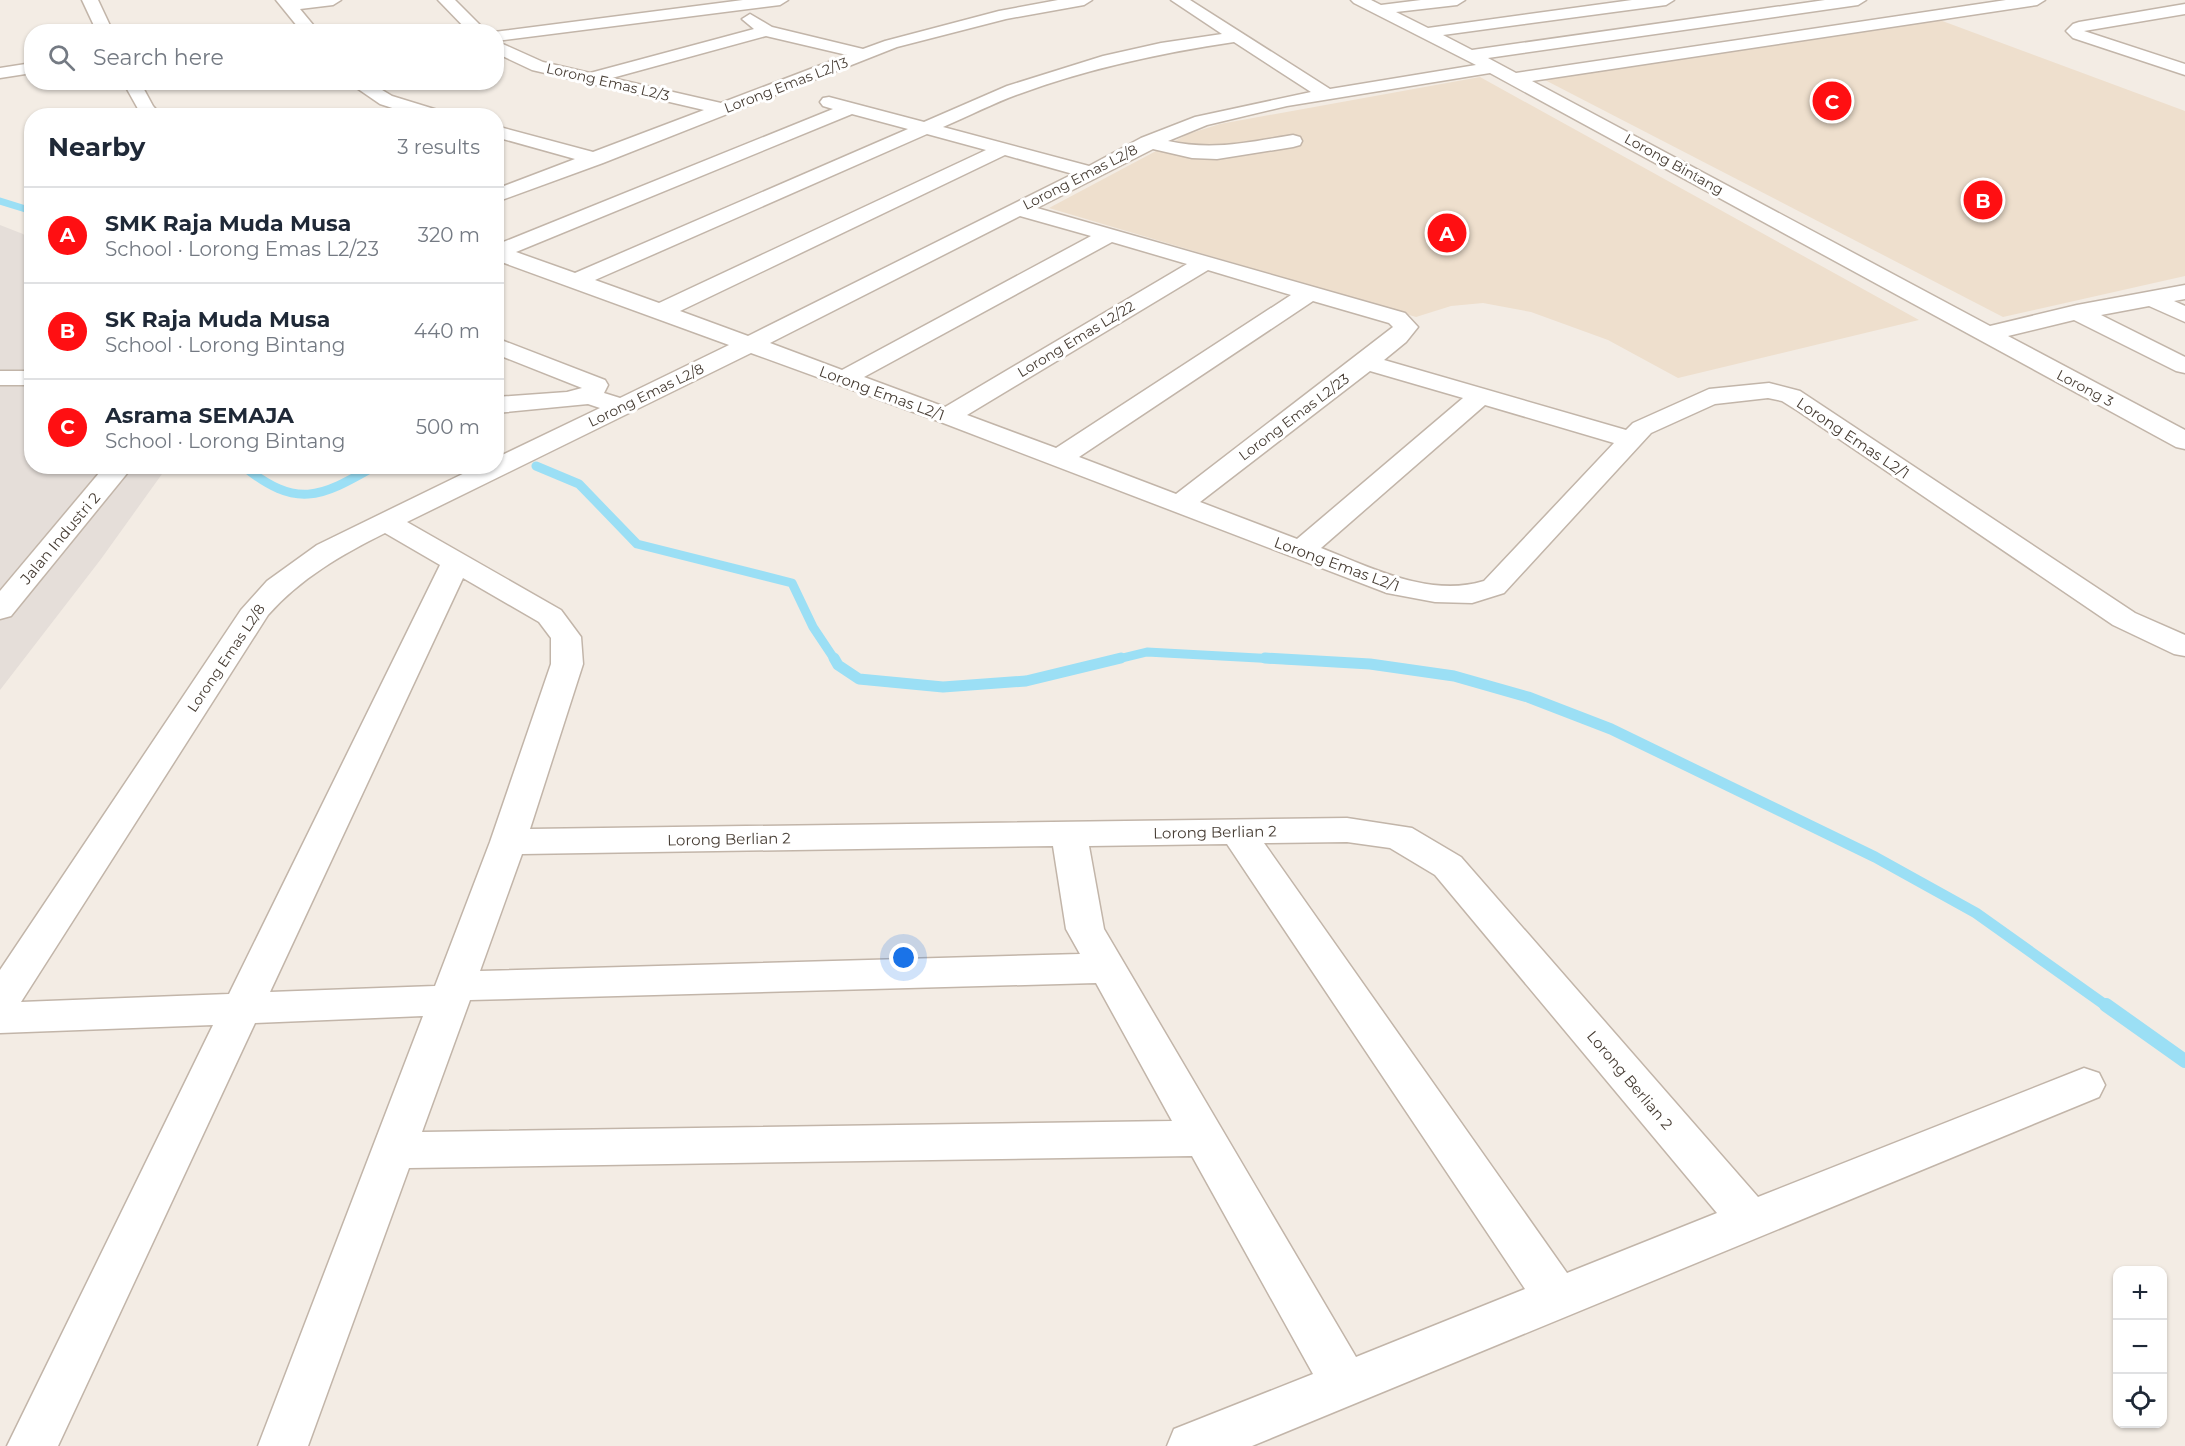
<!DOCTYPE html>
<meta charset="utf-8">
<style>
body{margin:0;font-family:Montserrat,sans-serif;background:#f6f6f7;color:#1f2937}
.controls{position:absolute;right:18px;bottom:18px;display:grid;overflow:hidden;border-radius:12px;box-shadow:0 2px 4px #0004}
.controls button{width:54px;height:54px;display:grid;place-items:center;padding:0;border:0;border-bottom:2px solid #e0e1e3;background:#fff;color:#1f2937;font:30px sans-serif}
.you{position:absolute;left:904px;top:958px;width:21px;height:21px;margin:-15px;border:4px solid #fff;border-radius:50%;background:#1a73e8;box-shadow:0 0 0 9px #1a73e833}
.badge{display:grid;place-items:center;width:39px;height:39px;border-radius:50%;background:#ff0f12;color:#fff;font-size:20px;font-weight:700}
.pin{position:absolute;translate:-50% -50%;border:3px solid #fff;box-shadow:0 2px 6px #0006}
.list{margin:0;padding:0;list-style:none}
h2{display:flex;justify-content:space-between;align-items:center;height:78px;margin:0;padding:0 24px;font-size:26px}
h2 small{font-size:20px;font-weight:400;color:#747a83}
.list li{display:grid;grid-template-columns:39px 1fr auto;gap:18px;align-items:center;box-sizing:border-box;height:96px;padding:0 24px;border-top:2px solid #e0e1e3}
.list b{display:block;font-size:22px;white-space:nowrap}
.list p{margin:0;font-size:20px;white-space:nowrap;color:#747a83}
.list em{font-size:20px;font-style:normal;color:#747a83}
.icon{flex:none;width:33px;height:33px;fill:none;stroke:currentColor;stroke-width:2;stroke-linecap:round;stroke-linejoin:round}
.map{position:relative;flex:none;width:2185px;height:1446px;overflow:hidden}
.search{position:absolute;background:#fff;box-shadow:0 2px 4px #0004;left:24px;top:24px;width:480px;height:66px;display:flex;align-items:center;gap:15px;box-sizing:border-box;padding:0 21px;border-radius:24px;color:#747a83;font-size:22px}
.panel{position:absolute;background:#fff;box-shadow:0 2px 4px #0004;left:24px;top:108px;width:480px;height:366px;border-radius:24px}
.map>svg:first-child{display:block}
</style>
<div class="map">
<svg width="2185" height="1446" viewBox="0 0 2185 1446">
<rect width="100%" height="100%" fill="#f3ece4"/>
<!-- industrial -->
<polygon fill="#e5ded9" points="0,225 23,234 31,241 32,466 167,467 101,559 0,690"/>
<!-- education -->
<g fill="#eedfcd">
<polygon points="1937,19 2185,111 2185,276 2003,317 1543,79"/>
<polygon points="1480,77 1919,320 1678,378 1608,340 1531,312 1483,303 1451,306 1416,317 1049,208 1188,134 1220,124"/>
</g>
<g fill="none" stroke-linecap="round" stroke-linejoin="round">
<!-- stream-far3 -->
<polyline stroke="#9bdff5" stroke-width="7" points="0,201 32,211"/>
<!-- stream-far2 -->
<g stroke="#9bdff5" stroke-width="9">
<path d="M243 466C297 509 319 498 375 466"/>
<polyline points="536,466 579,484 637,544 792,583 813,627 835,660"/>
<polyline points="1114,660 1147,652 1293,660"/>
</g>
<!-- stream-far1 -->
<g stroke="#9bdff5" stroke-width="11">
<polyline points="834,658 838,665 859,679 943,687 1026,681 1121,658"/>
<polyline points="1265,658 1370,664 1454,676 1528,697 1611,729 1875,857 1976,913 2108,1007"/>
</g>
<!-- stream -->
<polyline stroke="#9bdff5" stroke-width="14" points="2106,1005 2185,1061"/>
<!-- minor casing -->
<g stroke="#c2b5a9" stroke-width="3">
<g id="minor">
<polygon points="82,0 98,0 113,32 97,32"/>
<polygon points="276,0 341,0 333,5 300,9 319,32 302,32"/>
<polygon points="438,0 455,0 487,32 469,32"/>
<polygon points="743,0 788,0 780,5 496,41 496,32 494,32"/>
<path d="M1058 0H1092L1084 5 1006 19 897 47 603 163 496 202V189L575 159 496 137V126L593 152 704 110 532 70 496 53V41L543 62 590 73 754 29 742 19 750 14 772 27 863 49 885 41 999 11ZM766 36 847 55 721 103 612 78Z"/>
<path d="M1171 0H1190L1330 89 1476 65 1354 3 1351 0H1371L1381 5 1421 0H1465L1457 5 1396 12 1428 28 1632 0H1674L1666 5 1443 35 1472 50 1825 0H1866L1858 5 1488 58 1516 73 2006 0H2045L2037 5 1532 81 1990 326 2077 305 2185 285V299L2174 301 2185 306V322L2149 306 2101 315 2185 357V373L2176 371 2074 320 2008 336 2185 430V449L2176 447 1490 73 1287 106 1207 125 1168 141C1213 151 1249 142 1293 135L1300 137 1302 141 1300 145 1293 147 1217 159 1192 158 1153 149 1037 208 1405 313 1418 327 1406 342 1384 360 1626 430 1633 423 1709 389 1769 383 1800 391 2135 613 2185 635V656L2174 654 2113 625 1798 411 1782 401 1768 398 1715 404 1651 433 1504 593 1472 603 1435 602 1387 593 938 421 751 353 407 522 561 610 581 637 583 664 530 829 1347 818 1412 828 1461 857 1758 1197 2084 1068 2099 1073 2105 1085 2099 1097 1252 1446H1167L1174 1429 1313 1374 1192 1156 409 1168 308 1446H258L423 1016 255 1023 58 1446H7L213 1025 0 1033V970L241 610 267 581 317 545 479 466H496V458L600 408 588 404 496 413V397L567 392 582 388 496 354V338L605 380 608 385 604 393 620 398 729 345 496 260V245L833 109 823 106 820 102 823 98 829 97 924 122 1007 86 1103 56 1161 43 1222 34ZM1234 42 1311 92 1195 117 1141 138 1089 166 943 127C969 116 994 103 1019 94 1089 68 1161 53 1234 42ZM852 114 908 129 575 273 516 252ZM927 134 986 150 659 303 595 280ZM1005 155 1073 174 748 336 680 311ZM1020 216 1091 236 842 370 770 343ZM1112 242 1187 264 945 407 864 377ZM1208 270 1291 295 1056 448 967 415ZM1313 301 1389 323 1393 327 1176 494 1079 457ZM1370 371 1463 398 1297 539 1200 502ZM1485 405 1614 443 1484 581C1429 598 1370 567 1321 548ZM385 533 440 565 229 994 21 1002 268 615C301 578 341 555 385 533ZM463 578 539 622 551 638V664L490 842 435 986 270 992ZM1347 842 1390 848 1435 875 1717 1213 1567 1273 1264 843ZM1227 844 1525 1289 1356 1357 1104 929 1089 846ZM1053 846 1066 929 1080 954 480 971 522 854ZM1096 983 1172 1121 422 1132 470 1000Z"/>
<polygon points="2185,4 2185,14 2084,31 2185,64 2185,75 2073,38 2066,31 2073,24 2079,22"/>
<polygon points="32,63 32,73 0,78 0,68"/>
<polygon points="123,82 140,82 153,106 162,116 142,116"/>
<polygon points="348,82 369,82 392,96 444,112 447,116 417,116 380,104"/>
<rect x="0" y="371" width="32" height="14"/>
<polygon points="105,466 133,466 11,616 0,619 0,591"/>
</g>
</g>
<!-- minor -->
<use href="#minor" fill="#fff" fill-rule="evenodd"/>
</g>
<g text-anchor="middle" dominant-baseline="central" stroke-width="6" stroke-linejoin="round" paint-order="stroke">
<!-- far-street labels -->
<g font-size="14" fill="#463c33" stroke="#fff">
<text transform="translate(608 82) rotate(13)">Lorong Emas L2/3</text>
<text transform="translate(786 85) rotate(-21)">Lorong Emas L2/13</text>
<text transform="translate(1674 164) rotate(29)">Lorong Bintang</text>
<text transform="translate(1080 177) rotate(-27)">Lorong Emas L2/8</text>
<text transform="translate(1076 339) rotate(-31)">Lorong Emas L2/22</text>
<text transform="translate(2085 388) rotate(28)">Lorong 3</text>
<text transform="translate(646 395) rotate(-26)">Lorong Emas L2/8</text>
<text transform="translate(1294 417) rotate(-37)">Lorong Emas L2/23</text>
<text transform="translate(226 658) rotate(-56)">Lorong Emas L2/8</text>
</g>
<!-- street labels -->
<g font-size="15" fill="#463c33" stroke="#fff">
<text transform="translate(882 393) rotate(20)">Lorong Emas L2/1</text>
<text transform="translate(1853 438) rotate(34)">Lorong Emas L2/1</text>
<text transform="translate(60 538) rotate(-50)">Jalan Industri 2</text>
<text transform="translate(1337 564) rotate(20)">Lorong Emas L2/1</text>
<text transform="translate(1215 832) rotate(-1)">Lorong Berlian 2</text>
<text transform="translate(729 839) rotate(-1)">Lorong Berlian 2</text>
<text transform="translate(1630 1080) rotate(50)">Lorong Berlian 2</text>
</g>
</g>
</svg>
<div class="controls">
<button>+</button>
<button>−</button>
<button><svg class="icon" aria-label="locate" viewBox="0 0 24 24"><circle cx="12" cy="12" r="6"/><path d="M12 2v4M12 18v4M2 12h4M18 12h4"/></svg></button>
</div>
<div class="you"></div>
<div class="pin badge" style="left:1447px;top:233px">A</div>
<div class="pin badge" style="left:1983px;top:200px">B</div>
<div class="pin badge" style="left:1832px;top:101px">C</div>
<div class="search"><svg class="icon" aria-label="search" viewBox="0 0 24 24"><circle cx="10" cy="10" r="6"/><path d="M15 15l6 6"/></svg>Search here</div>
<section class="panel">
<h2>Nearby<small>3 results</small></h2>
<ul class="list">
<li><span class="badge">A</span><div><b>SMK Raja Muda Musa</b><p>School · Lorong Emas L2/23</p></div><em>320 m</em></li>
<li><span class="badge">B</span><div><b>SK Raja Muda Musa</b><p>School · Lorong Bintang</p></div><em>440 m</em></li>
<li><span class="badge">C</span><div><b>Asrama SEMAJA</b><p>School · Lorong Bintang</p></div><em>500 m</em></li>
</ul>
</section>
</div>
